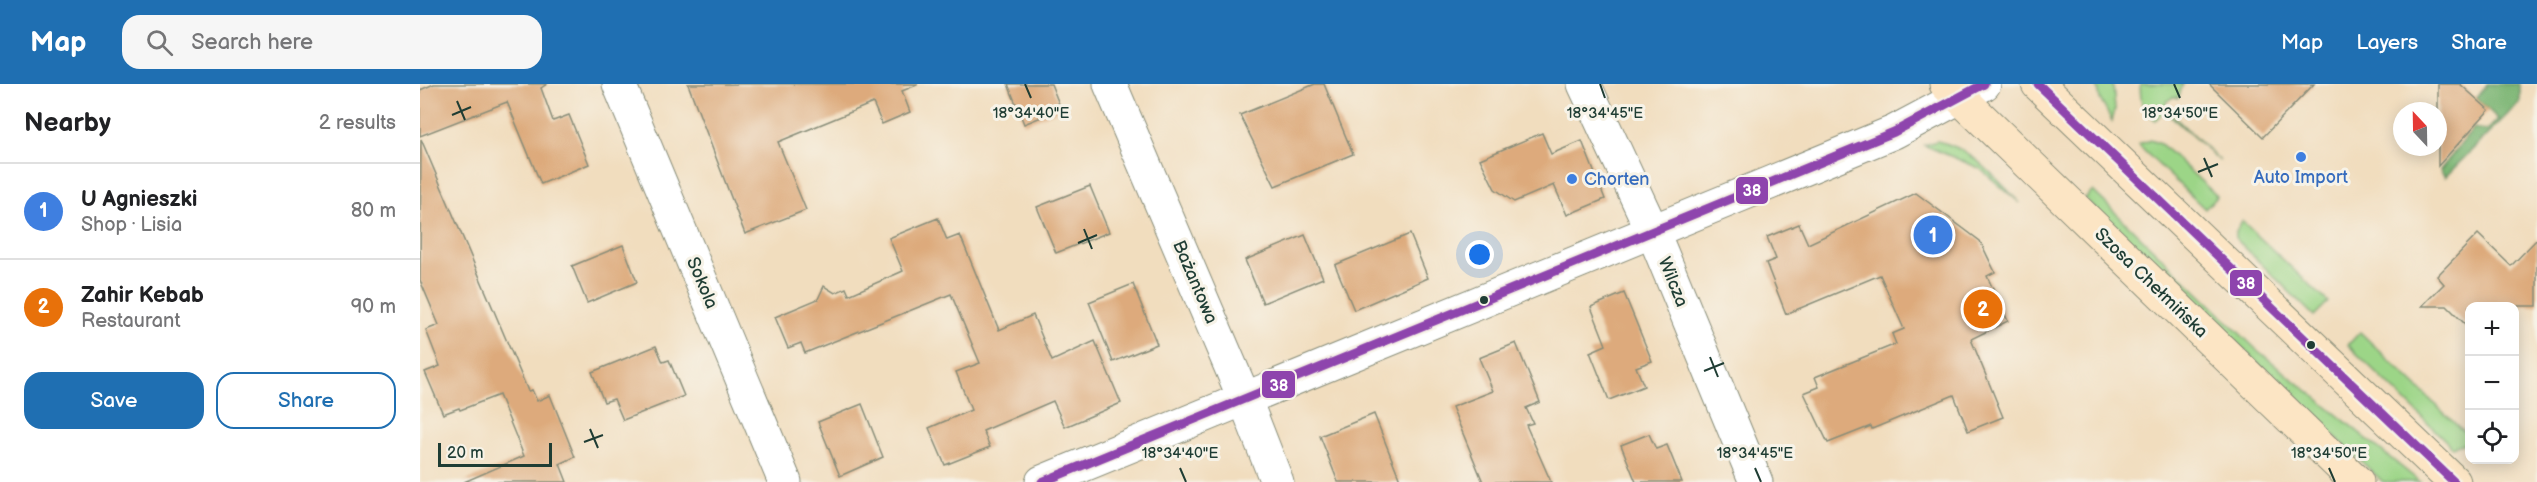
<!DOCTYPE html>
<meta charset="utf-8">
<style>
body{margin:0;font-family:"Balsamiq Sans",sans-serif;background:#f6f6f6;color:#202124}
.controls{position:absolute;right:18px;bottom:18px;display:grid;overflow:hidden;border-radius:12px;box-shadow:0 3px 15px #0003}
.controls button{width:54px;height:54px;display:grid;place-items:center;padding:0;border:0;border-bottom:2px solid #e0e0e0;background:#fff;color:#202124;font:30px sans-serif}
.compass{position:absolute;left:1973px;top:18px;width:54px;height:54px;border-radius:50%;background:#fff;box-shadow:0 3px 15px #0003;rotate:338deg}
.scale{position:absolute;left:18px;bottom:15px;width:114px;box-sizing:border-box;padding-left:6px;border:3px solid #1f3d34;border-top:0;font-size:16px;line-height:21px;white-space:nowrap;color:#1f3d34;-webkit-text-stroke:4px #f7f3e8;paint-order:stroke}
.you{position:absolute;left:1060px;top:171px;width:21px;height:21px;margin:-15px;border:4px solid #fff;border-radius:50%;background:#1a73e8;box-shadow:0 0 0 9px #1a73e833}
.badge{display:grid;place-items:center;width:39px;height:39px;border-radius:50%;background:#1f6fb2;color:#fff;font-size:20px;font-weight:700}
.pin{position:absolute;translate:-50% -50%;border:3px solid #fff;box-shadow:0 2px 6px #0006}
.list{margin:0;padding:0;list-style:none}
h2{display:flex;justify-content:space-between;align-items:center;height:78px;margin:0;padding:0 24px;font-size:26px}
h2 small{font-size:20px;font-weight:400;color:#757577}
.list li{display:grid;grid-template-columns:39px 1fr auto;gap:18px;align-items:center;box-sizing:border-box;height:96px;padding:0 24px;border-top:2px solid #e0e0e0}
.list b{display:block;font-size:22px;white-space:nowrap}
.list p{margin:0;font-size:20px;white-space:nowrap;color:#757577}
.list em{font-size:20px;font-style:normal;color:#757577}
.actions{display:flex;gap:12px;padding:18px 24px}
.actions a{flex:1;padding:14px 0;border:2px solid #1f6fb2;border-radius:18px;text-align:center;font-size:21px;color:#1f6fb2}
.actions .main{background:#1f6fb2;color:#fff}
.icon{flex:none;width:33px;height:33px;fill:none;stroke:currentColor;stroke-width:2;stroke-linecap:round;stroke-linejoin:round}
.map{position:relative;flex:none;width:2117px;height:398px;overflow:hidden}
header{display:flex;align-items:center;gap:36px;box-sizing:border-box;height:84px;padding:0 30px;background:#1f6fb2;color:#fff}
header strong{font-size:28px}
nav{display:flex;gap:33px;margin-inline-start:auto;font-size:21px}
.search{width:420px;height:54px;background:#f6f6f6;display:flex;align-items:center;gap:15px;box-sizing:border-box;padding:0 21px;border-radius:18px;color:#757577;font-size:22px}
main{display:flex}
aside{flex:1;background:#fff}
.map>svg:first-child{display:block}
</style>
<header>
<strong>Map</strong>
<div class="search"><svg class="icon" aria-label="search" viewBox="0 0 24 24"><circle cx="10" cy="10" r="6"/><path d="M15 15l6 6"/></svg>Search here</div>
<nav><a>Map</a><a>Layers</a><a>Share</a></nav>
</header>
<main>
<aside>
<h2>Nearby<small>2 results</small></h2>
<ul class="list">
<li><span class="badge" style="background:#3f7fe0">1</span><div><b>U Agnieszki</b><p>Shop · Lisia</p></div><em>80 m</em></li>
<li><span class="badge" style="background:#e8710a">2</span><div><b>Zahir Kebab</b><p>Restaurant</p></div><em>90 m</em></li>
</ul>
<div class="actions"><a class="main">Save</a><a>Share</a></div>
</aside>
<div class="map">
<svg width="2117" height="398" viewBox="0 0 2117 398">
<rect width="100%" height="100%" fill="#f7f3e8"/>
<filter id="ink" filterUnits="userSpaceOnUse"><feTurbulence type="fractalNoise" baseFrequency=".0167" numOctaves="2"/><feDisplacementMap in="SourceGraphic" scale="12" xChannelSelector="R" yChannelSelector="G"/><feConvolveMatrix kernelMatrix="1 2 1 2 8 2 1 2 1" color-interpolation-filters="sRGB"/></filter>
<filter id="wash" filterUnits="userSpaceOnUse"><feTurbulence type="fractalNoise" baseFrequency=".008" numOctaves="4" result="noise"/><feDisplacementMap in="SourceGraphic" scale="24" xChannelSelector="R" yChannelSelector="G"/><feGaussianBlur stdDeviation="1.35" result="paint"/><feColorMatrix in="noise" values="0 0 0 0 0 0 0 0 0 0 0 0 0 0 0 0 0 1.4 0 .05"/><feComposite in="paint" operator="in"/></filter>
<g filter="url(#wash)">
<rect width="100%" height="100%" fill="#f1ddbe"/>
<!-- green -->
<g fill="#9cd587" stroke="#5e895e" stroke-width="1.5">
<polygon points="1677,0 1693,0 1695,26 1692,37 1680,15"/>
<path d="M1720 0H1763L1758 14 1753 13 1746 18V25L1800 77 1745 27 1735 36C1720 23 1721 19 1720 0Z"/>
<polygon points="1730,56 1742,61 1797,112 1785,125 1718,61"/>
<path d="M1517 57C1553 64 1575 94 1600 119L1559 84 1504 61Z"/>
<polygon points="1673,107 1836,265 2000,398 1963,398 1665,115"/>
<polygon points="1822,137 1908,218 1894,232 1816,155 1816,147"/>
<polygon points="1940,248 2049,353 2049,358 2032,363 1928,261"/>
</g>
<!-- forest -->
<polygon fill="#7db674" stroke="#4e7a54" stroke-width="1.5" points="2067,0 2100,0 2100,18 2025,93 2020,86 2054,44 2067,47 2078,35 2056,14"/>
<g id="blocks">
<!-- building -->
<g fill="#ddaa7c">
<polygon points="14,0 127,0 121,4 133,37 149,31 169,80 121,100 87,18 0,52 0,6"/>
<polygon points="268,0 497,0 497,1 482,7 490,28 462,40 453,19 358,58 386,126 325,150"/>
<polygon points="588,0 631,0 641,25 604,40"/>
<polygon points="895,0 904,0 933,70 855,102 820,31"/>
<polygon points="1789,0 1894,0 1843,53"/>
<polygon points="2018,0 2040,0 2069,26 2018,82"/>
<polygon points="1122,49 1131,70 1162,57 1185,115 1147,131 1134,101 1094,118 1075,105 1060,75"/>
<polygon points="1,55 108,307 112,306 117,317 130,311 155,373 140,380 147,398 44,398 104,372 79,311 40,326 39,324 23,330 5,288 20,282 6,246 19,241 0,196"/>
<polygon points="670,102 689,148 636,169 617,123"/>
<polygon points="1496,109 1560,157 1575,188 1567,192 1588,237 1551,255 1583,333 1548,347 1534,311 1452,345 1451,342 1408,359 1384,309 1399,303 1395,293 1476,260 1472,250 1484,245 1460,191 1366,230 1346,179 1356,175 1347,153 1379,140 1388,160"/>
<polygon points="518,134 527,156 540,151 579,246 613,231 632,277 675,257 701,319 645,343 633,317 563,347 570,363 525,381 509,344 551,326 536,288 560,279 531,210 385,269 381,259 368,264 355,233 398,215 404,202 415,209 426,204 429,211 483,187 469,154"/>
<polygon points="990,150 1008,194 934,226 915,181"/>
<polygon points="2058,150 2091,182 2117,155 2117,222 2049,222 2049,244 2027,222 2002,222 2024,200 2017,192"/>
<polygon points="885,151 903,194 843,219 825,176"/>
<polygon points="203,161 217,198 167,219 152,182"/>
<polygon points="713,200 737,260 693,278 669,218"/>
<polygon points="1204,209 1232,277 1216,283 1224,302 1189,316 1170,268 1186,261 1171,223"/>
<polygon points="1096,259 1120,318 1106,324 1113,339 1106,341 1131,398 1063,398 1032,323 1073,307 1059,274"/>
<polygon points="236,262 243,278 249,276 264,312 203,336 194,315 184,318 172,288"/>
<polygon points="442,320 463,373 420,392 398,338"/>
<polygon points="954,330 981,398 918,398 900,352"/>
<polygon points="1229,350 1236,365 1247,361 1262,398 1216,398 1201,361"/>
</g>
</g>
</g>
<g filter="url(#ink)">
<use href="#blocks" fill-opacity="0" stroke="#888d79" stroke-width="1.5"/>
<g fill="none" stroke-linecap="round" stroke-linejoin="round">
<!-- street casing -->
<g stroke="#888d79" stroke-width="35">
<g id="street">
<polyline points="199,0 365,398"/>
<polyline points="690,0 825,316 857,398"/>
<polyline points="1164,0 1232,146 1336,398"/>
<polyline points="622,398 1474,48 1564,0"/>
</g>
</g>
<!-- secondary casing -->
<g stroke="#888d79" stroke-width="35">
<g id="secondary">
<polyline points="1526,0 1937,398"/>
<polyline points="1618,0 2034,398"/>
</g>
</g>
<!-- street -->
<use href="#street" stroke="#fff" stroke-width="33"/>
<!-- secondary -->
<use href="#secondary" stroke="#fce5c4" stroke-width="33"/>
<!-- bus-1 casing -->
<g stroke="#f7f3e8" stroke-width="14">
<g id="bus-1">
<polyline points="1618,0 2034,398"/>
<polyline points="622,398 1474,48 1564,0"/>
</g>
</g>
<!-- bus-1 -->
<use href="#bus-1" stroke="#8e44ad" stroke-width="9"/>
</g>
</g>
<!-- ticks -->
<path fill="none" stroke="#1f3d34" stroke-width="2" d="M605 0 611 14M1180 0 1185 14M1754 0 1760 14M37 17 45 36M32 31 51 23M1784 74 1792 93M1778 88 1798 80M664 145 672 165M658 159 677 151M1290 273 1298 293M1284 287 1304 279M170 345 178 364M164 358 183 351M760 384 766 398M1335 384 1341 398M1909 384 1915 398"/>
<!-- markers -->
<g fill="#3f7fe0" stroke="#f7f3e8" stroke-width="2">
<circle cx="1881" cy="73" r="6"/>
<circle cx="1152" cy="95" r="6"/>
</g>
<g fill="#1f3d34" stroke="#f7f3e8" stroke-width="2">
<circle cx="1064" cy="216" r="5"/>
<circle cx="1891" cy="261" r="5"/>
</g>
<g text-anchor="middle" dominant-baseline="central" stroke-width="6" stroke-linejoin="round" paint-order="stroke">
<!-- shop labels -->
<g font-size="18" fill="#366cbe" stroke="#f7f3e8">
<text x="1881" y="93">Auto Import</text>
<text x="1164" y="95" text-anchor="start">Chorten</text>
</g>
<!-- street labels -->
<g font-size="18" fill="#1f3d34" stroke="#f7f3e8">
<text transform="translate(775 198) rotate(67)">Bażantowa</text>
<text transform="translate(1253 198) rotate(68)">Wilcza</text>
<text transform="translate(282 199) rotate(67)">Sokola</text>
<text transform="translate(1731 199) rotate(44)">Szosa Chełmińska</text>
</g>
</g>
<g font-size="15" text-anchor="middle" fill="#1f3d34" stroke="#f7f3e8" stroke-width="6" stroke-linejoin="round" paint-order="stroke">
<text x="611" y="34">18°34'40"E</text>
<text x="1185" y="34">18°34'45"E</text>
<text x="1760" y="34">18°34'50"E</text>
<text x="760" y="374">18°34'40"E</text>
<text x="1335" y="374">18°34'45"E</text>
<text x="1909" y="374">18°34'50"E</text>
</g>
<g stroke="#f7f3e8" stroke-width="2">
<rect x="1315" y="92" width="34" height="29" rx="6" fill="#8e44ad"/>
<rect x="1809" y="185" width="34" height="28" rx="6" fill="#8e44ad"/>
<rect x="841" y="286" width="35" height="29" rx="6" fill="#8e44ad"/>
</g>
<g font-size="16" text-anchor="middle" font-weight="bold" fill="#fff">
<text x="1332" y="112">38</text>
<text x="1826" y="205">38</text>
<text x="859" y="307">38</text>
</g>
</svg>
<div class="controls">
<button>+</button>
<button>−</button>
<button><svg class="icon" aria-label="locate" viewBox="0 0 24 24"><circle cx="12" cy="12" r="6"/><path d="M12 2v4M12 18v4M2 12h4M18 12h4"/></svg></button>
</div>
<svg class="compass" viewBox="-18 -18 36 36"><path d="M0-13l5 13h-10z" fill="#e53935"/><path d="M0 13l5-13h-10z" fill="#757577"/></svg>
<div class="scale">20 m</div>
<div class="you"></div>
<div class="pin badge" style="left:1513px;top:151px;background:#3f7fe0">1</div>
<div class="pin badge" style="left:1563px;top:225px;background:#e8710a">2</div>
</div>
</main>
